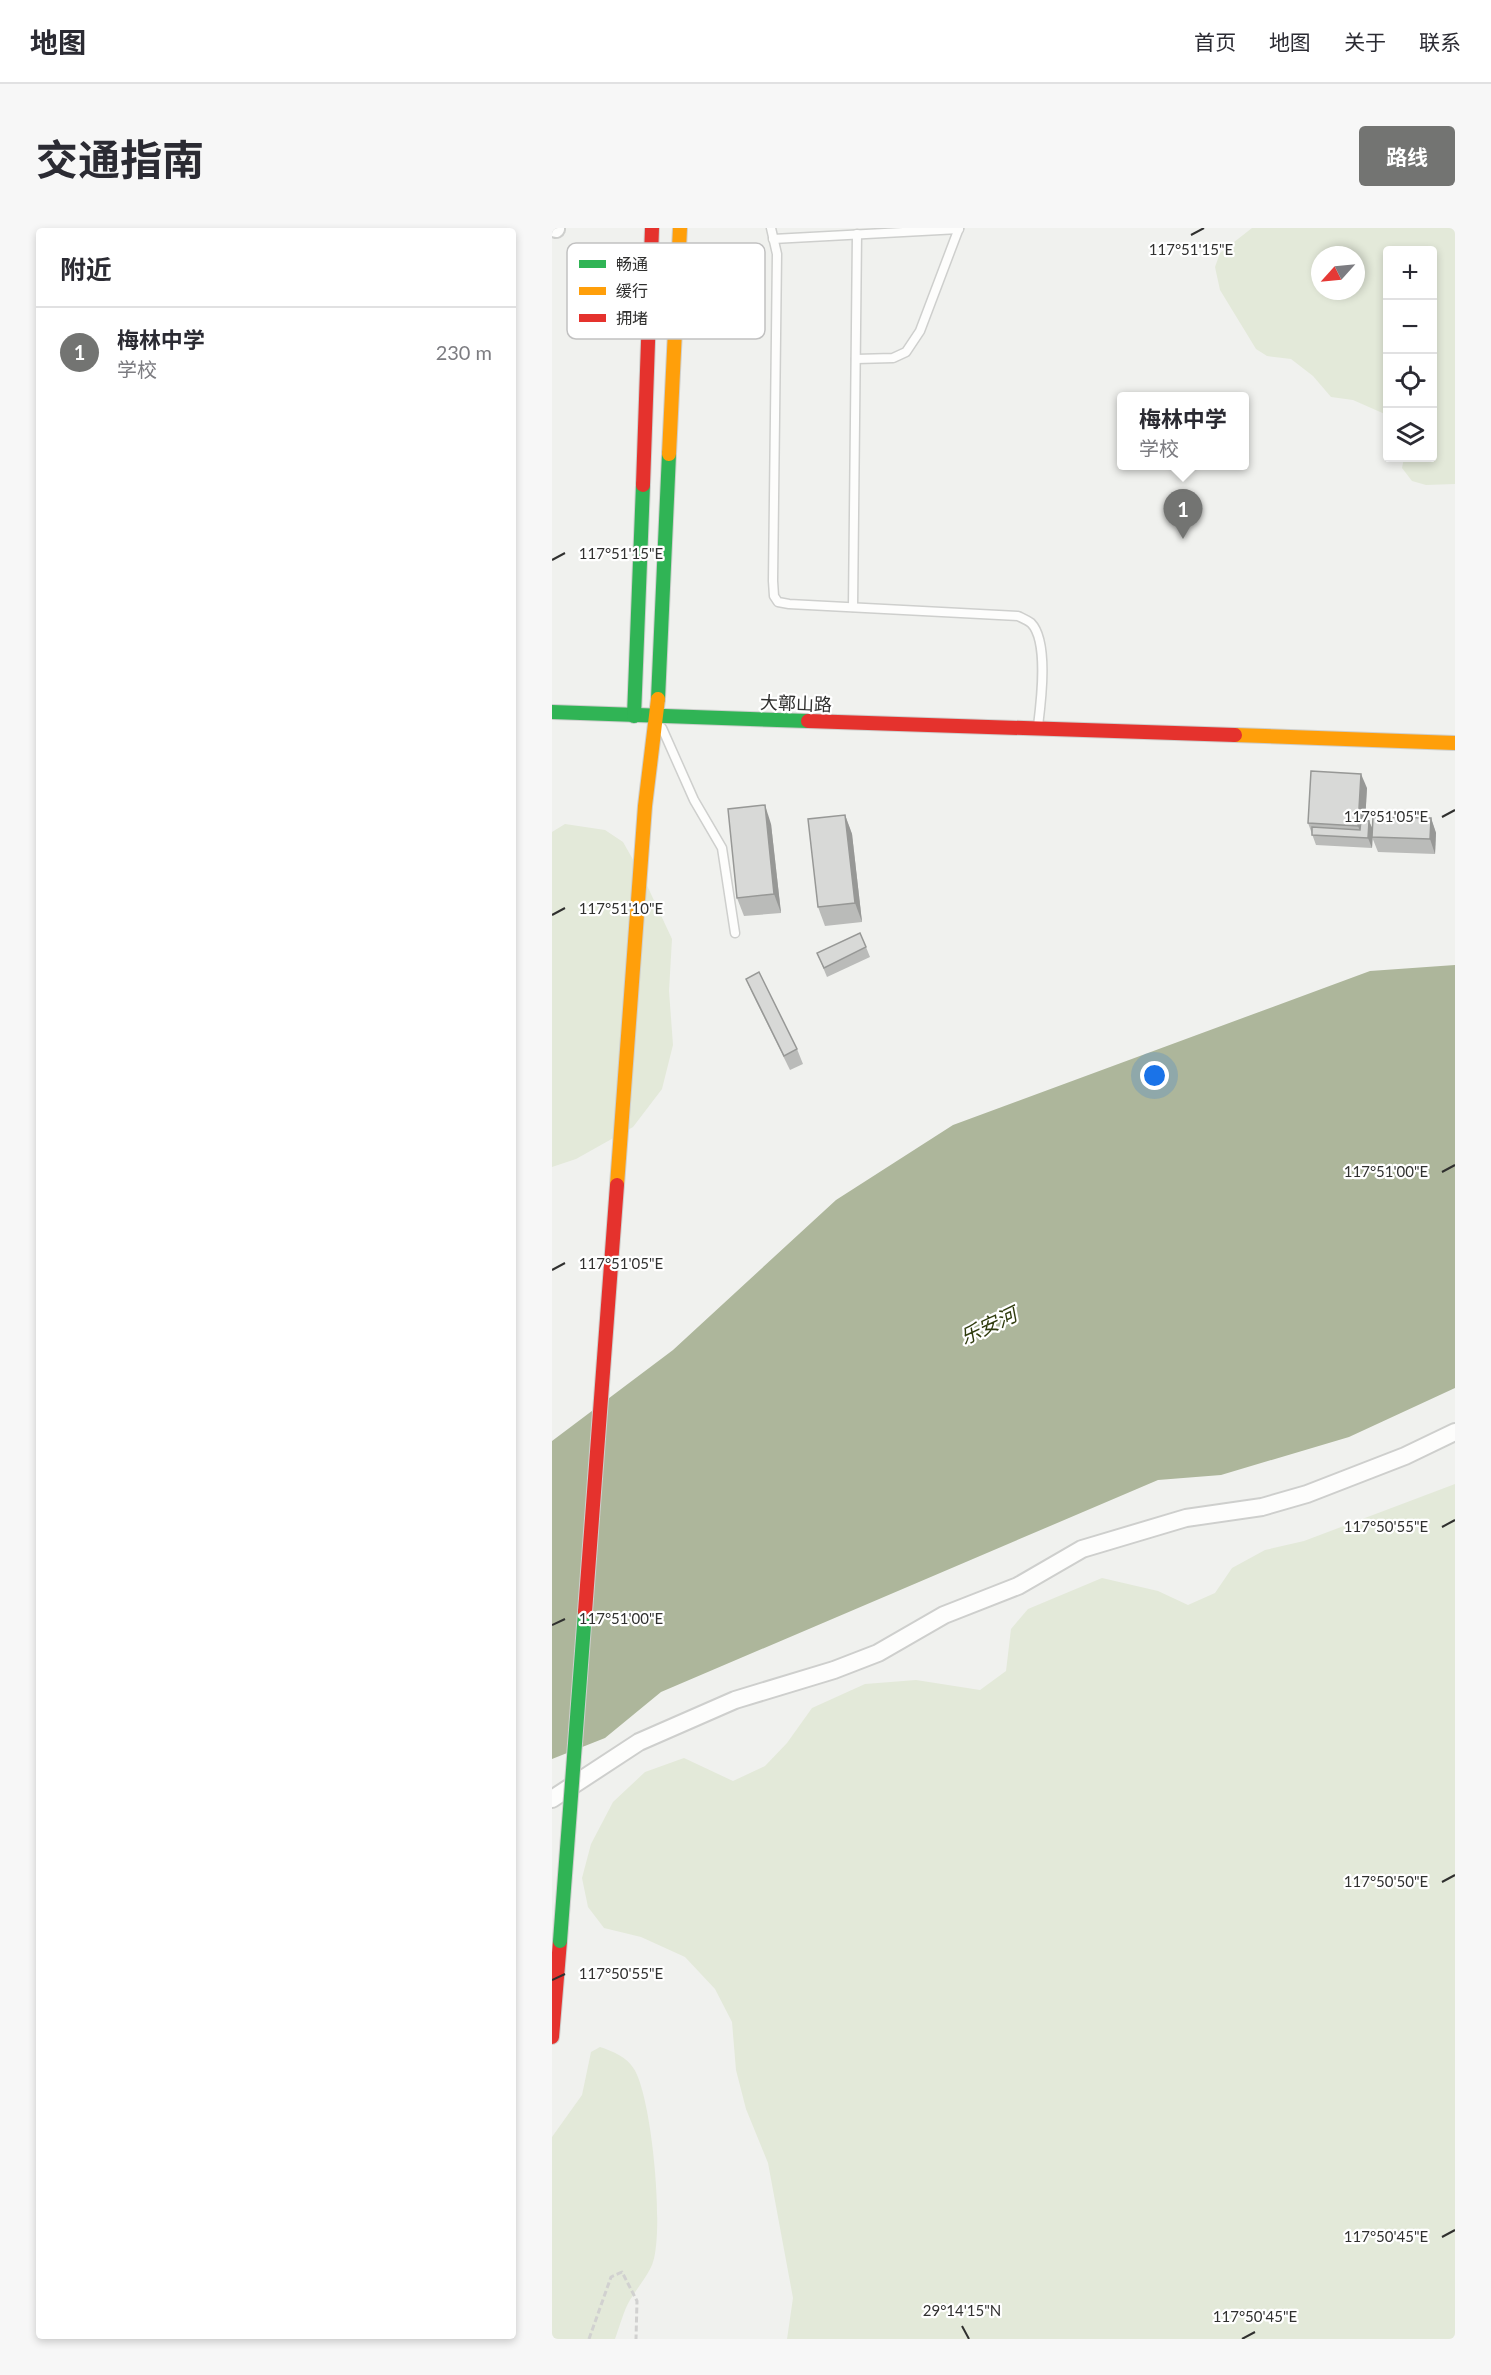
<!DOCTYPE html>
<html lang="zh">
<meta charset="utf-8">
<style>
body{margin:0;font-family:Lato,"Noto Sans SC",sans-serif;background:#f7f7f7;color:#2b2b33}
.controls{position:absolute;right:18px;top:18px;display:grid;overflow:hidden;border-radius:6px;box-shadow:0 3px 9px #0003}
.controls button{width:54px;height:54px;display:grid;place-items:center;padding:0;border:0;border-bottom:2px solid #e1e1e2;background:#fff;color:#2b2b33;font:30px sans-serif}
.compass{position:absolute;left:759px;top:18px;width:54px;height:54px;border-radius:50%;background:#fff;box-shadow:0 3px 9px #0003;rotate:243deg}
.you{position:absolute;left:603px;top:848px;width:21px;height:21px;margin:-15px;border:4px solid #fff;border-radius:50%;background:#1a73e8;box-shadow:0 0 0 9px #1a73e833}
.badge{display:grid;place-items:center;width:39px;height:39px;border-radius:50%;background:#737472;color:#fff;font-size:20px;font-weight:700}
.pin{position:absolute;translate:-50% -50px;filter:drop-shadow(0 2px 3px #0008)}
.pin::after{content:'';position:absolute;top:32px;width:21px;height:18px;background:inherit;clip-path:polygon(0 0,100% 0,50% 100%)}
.popup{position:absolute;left:565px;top:164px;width:132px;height:78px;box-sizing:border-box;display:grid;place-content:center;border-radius:6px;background:#fff;filter:drop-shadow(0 2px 4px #0005);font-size:20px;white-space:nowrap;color:#7c7c81}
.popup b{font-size:22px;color:#2b2b33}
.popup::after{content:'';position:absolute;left:50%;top:100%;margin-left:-12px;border:12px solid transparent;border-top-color:#fff}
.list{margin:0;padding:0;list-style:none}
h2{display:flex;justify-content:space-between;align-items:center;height:78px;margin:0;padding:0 24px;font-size:26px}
h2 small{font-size:20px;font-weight:400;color:#7c7c81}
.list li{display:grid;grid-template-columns:39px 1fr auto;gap:18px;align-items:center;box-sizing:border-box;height:90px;padding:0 24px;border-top:2px solid #e1e1e2}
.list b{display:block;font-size:22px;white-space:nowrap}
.list p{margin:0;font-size:20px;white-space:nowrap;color:#7c7c81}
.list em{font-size:20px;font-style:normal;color:#7c7c81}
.icon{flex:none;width:33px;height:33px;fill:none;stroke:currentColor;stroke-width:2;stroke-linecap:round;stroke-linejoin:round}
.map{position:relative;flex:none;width:903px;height:2111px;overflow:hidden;border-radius:6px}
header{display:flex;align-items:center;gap:36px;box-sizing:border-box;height:84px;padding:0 30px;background:#fff;border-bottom:2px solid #e1e1e2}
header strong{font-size:28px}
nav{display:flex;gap:33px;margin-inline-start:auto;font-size:21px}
.intro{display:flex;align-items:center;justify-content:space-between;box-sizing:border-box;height:144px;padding:0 36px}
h1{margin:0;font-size:42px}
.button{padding:15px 27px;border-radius:6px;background:#737472;color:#fff;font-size:21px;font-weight:700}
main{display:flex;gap:36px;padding:0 36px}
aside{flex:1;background:#fff;border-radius:6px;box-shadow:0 3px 9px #0003}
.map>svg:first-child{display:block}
</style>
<header>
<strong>地图</strong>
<nav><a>首页</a><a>地图</a><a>关于</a><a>联系</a></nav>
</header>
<div class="intro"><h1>交通指南</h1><a class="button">路线</a></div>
<main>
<aside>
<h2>附近<small></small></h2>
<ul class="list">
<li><span class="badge">1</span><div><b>梅林中学</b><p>学校</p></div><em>230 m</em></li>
</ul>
</aside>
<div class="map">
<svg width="903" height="2111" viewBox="0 0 903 2111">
<rect width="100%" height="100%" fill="#f0f1ee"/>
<!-- green -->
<g fill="#e3e9d9" fill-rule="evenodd">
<path d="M700 0H903V256L874 257 860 253 850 240 852 230H880V22H836L835 187 801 172 779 169 761 148 739 131 715 128 704 121 668 62 663 39 668 25ZM768 27H804V63H768Z"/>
<polygon points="13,596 53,602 71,614 92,651 120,711 117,763 121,817 110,861 81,899 24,931 0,939 0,604"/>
<polygon points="903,1256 903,2111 235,2111 241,2070 216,1935 194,1881 184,1842 180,1794 163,1761 133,1729 89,1709 52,1700 36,1679 30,1650 39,1616 61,1574 93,1544 132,1530 181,1553 213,1538 235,1515 260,1480 313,1456 364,1452 428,1462 454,1443 459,1401 476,1381 550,1350 606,1363 636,1377 663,1365 680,1340 713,1322 752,1313"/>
<path d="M48 1819C60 1823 75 1829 82 1841 100 1869 113 2006 100 2037 95 2049 85 2060 78 2072 71 2084 68 2098 63 2111H0V1909L30 1867 39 1824Z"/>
</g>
<!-- water -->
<polygon fill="#adb69b" points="903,737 903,1160 797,1209 669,1247 606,1252 109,1464 53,1510 0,1531 0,1213 121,1122 284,972 401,897 818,743"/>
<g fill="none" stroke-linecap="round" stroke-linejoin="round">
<!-- lane casing -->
<g stroke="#cecfcd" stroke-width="11">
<g id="lane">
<path d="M219 0 225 26 221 353 222 368 226 374 237 376 466 388C470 390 475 392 479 395 497 413 489 474 486 498"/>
<polyline points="221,11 407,1"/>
<polyline points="304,131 341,130 354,124 368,103 407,0"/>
<polyline points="301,379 305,6"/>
<polyline points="110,500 142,572 170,620 183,705"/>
</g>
</g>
<!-- street casing -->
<g stroke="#cecfcd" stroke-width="20">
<g id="street">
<polyline points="1,0 4,1"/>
<polyline points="0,1571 87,1514 183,1472 282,1442 326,1425 392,1387 466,1358 530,1321 634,1290 710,1279 755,1266 853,1228 903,1204"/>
</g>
</g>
<!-- fast casing -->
<g stroke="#cecfcd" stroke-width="16">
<g id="fast">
<polyline points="106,471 117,226"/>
<polyline points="0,484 256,493"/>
<polyline points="82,488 91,257"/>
</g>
</g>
<!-- slow casing -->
<g stroke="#cecfcd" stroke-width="16">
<g id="slow">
<polyline points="117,226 128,0"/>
<polyline points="683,507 903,515"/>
<polyline points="65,957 93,578 106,471"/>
</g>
</g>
<!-- jam casing -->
<g stroke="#cecfcd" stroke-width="16">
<g id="jam">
<polyline points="91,257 100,0"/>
<polyline points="256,493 683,507"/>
<polyline points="0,1809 8,1713"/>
</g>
</g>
<!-- path -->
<polyline stroke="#d1d1d0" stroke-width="3" stroke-dasharray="6 3" stroke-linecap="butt" points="37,2111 59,2049 70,2044 85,2073 84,2111"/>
<!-- lane -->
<use href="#lane" stroke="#fdfdfc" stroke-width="8"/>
<!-- street -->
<use href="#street" stroke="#fdfdfc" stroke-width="16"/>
<!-- fast -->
<use href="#fast" stroke="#30b455" stroke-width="14"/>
<!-- slow -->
<use href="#slow" stroke="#ff9f0a" stroke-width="14"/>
<!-- jam -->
<use href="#jam" stroke="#e5322d" stroke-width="14"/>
<!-- fast-bridge casing -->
<g stroke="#cecfcd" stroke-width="16" stroke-linecap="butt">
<polyline id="fast-bridge" points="8,1713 33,1384"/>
</g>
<!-- jam-bridge casing -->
<g stroke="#cecfcd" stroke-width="16" stroke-linecap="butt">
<polyline id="jam-bridge" points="33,1384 65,957"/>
</g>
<!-- fast-bridge -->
<use href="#fast-bridge" stroke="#30b455" stroke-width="14"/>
<!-- jam-bridge -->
<use href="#jam-bridge" stroke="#e5322d" stroke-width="14"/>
</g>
<!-- wall -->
<g fill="#babbb9">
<polygon points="815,560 813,592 817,593 821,602 820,620 764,617 756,595"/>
<polygon points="293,587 300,606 310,694 273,698 266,679"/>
<polygon points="879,590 884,605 883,626 826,624 820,609"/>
<polygon points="219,596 229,685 192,688 185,670"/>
<polygon points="314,719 318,729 275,749 265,725"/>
<polygon points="194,751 245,821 251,836 238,842 200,765"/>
</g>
<!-- shaded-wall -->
<g fill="#979896">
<polygon points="809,546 815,560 812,610 811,610 806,598"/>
<polygon points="213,577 219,596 229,685 222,666"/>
<polygon points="293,587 300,606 310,694 303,675"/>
<polygon points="879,590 884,605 883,626 878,611"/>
<polygon points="817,593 821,602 820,620 816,610"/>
</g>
<!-- building -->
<g fill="#d8d9d7" stroke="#979896" stroke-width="1.5">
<polygon points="759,543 809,546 806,598 756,595"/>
<polygon points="213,577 222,666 185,670 176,581"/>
<polygon points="293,587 303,675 266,679 256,591"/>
<polygon points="821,589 879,590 878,611 820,609"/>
<polygon points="809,592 817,593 816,610 760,607 760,599 808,602"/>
<polygon points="308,705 314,719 272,740 265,725"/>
<polygon points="207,744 245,821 232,828 194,751"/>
</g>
<!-- ticks -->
<path fill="none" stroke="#30302f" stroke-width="2" d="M639 7 652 0M0 332 13 325M890 589 903 582M0 687 13 680M890 944 903 937M0 1042 13 1035M890 1299 903 1292M0 1397 13 1391M890 1654 903 1647M0 1752 13 1746M890 2009 903 2002M410 2098 417 2111M690 2111 703 2104"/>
<g text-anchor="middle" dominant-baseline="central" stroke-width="4.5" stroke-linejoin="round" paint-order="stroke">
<!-- street labels -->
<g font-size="18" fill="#30302f" stroke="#fff">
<text transform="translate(244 475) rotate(2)">大鄣山路</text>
</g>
<!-- water labels -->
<g font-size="20" font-style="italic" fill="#303c0e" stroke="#fff">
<text transform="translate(436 1097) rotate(-25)">乐安河</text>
</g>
</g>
<!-- legend -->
<rect x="15" y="15" width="198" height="96" rx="9" fill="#fff" stroke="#c1c1c1" stroke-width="1.5"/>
<rect x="27" y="32" width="27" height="8" fill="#30b455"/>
<rect x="27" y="59" width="27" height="8" fill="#ff9f0a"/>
<rect x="27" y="86" width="27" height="8" fill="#e5322d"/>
<g font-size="16" fill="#30302f">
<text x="64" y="42">畅通</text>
<text x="64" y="69">缓行</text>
<text x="64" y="96">拥堵</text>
</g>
<g font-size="15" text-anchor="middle" fill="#30302f" stroke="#fff" stroke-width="4.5" stroke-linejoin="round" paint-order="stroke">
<text x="639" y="27">117°51'15"E</text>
<text x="69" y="331">117°51'15"E</text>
<text x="834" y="594">117°51'05"E</text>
<text x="69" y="686">117°51'10"E</text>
<text x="834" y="949">117°51'00"E</text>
<text x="69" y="1041">117°51'05"E</text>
<text x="834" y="1304">117°50'55"E</text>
<text x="69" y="1396">117°51'00"E</text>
<text x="834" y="1659">117°50'50"E</text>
<text x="69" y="1751">117°50'55"E</text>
<text x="834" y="2014">117°50'45"E</text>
<text x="410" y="2088">29°14'15"N</text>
<text x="703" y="2094">117°50'45"E</text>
</g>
</svg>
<div class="controls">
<button>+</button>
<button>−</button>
<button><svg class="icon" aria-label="locate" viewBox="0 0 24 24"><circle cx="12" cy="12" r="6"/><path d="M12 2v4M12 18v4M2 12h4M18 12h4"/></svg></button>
<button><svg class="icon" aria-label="layers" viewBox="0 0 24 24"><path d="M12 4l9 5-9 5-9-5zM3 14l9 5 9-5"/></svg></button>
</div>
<svg class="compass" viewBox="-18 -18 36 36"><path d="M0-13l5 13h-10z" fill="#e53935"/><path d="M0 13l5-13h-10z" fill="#7c7c81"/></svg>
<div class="you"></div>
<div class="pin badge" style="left:631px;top:311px">1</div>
<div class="popup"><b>梅林中学</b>学校</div>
</div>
</main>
